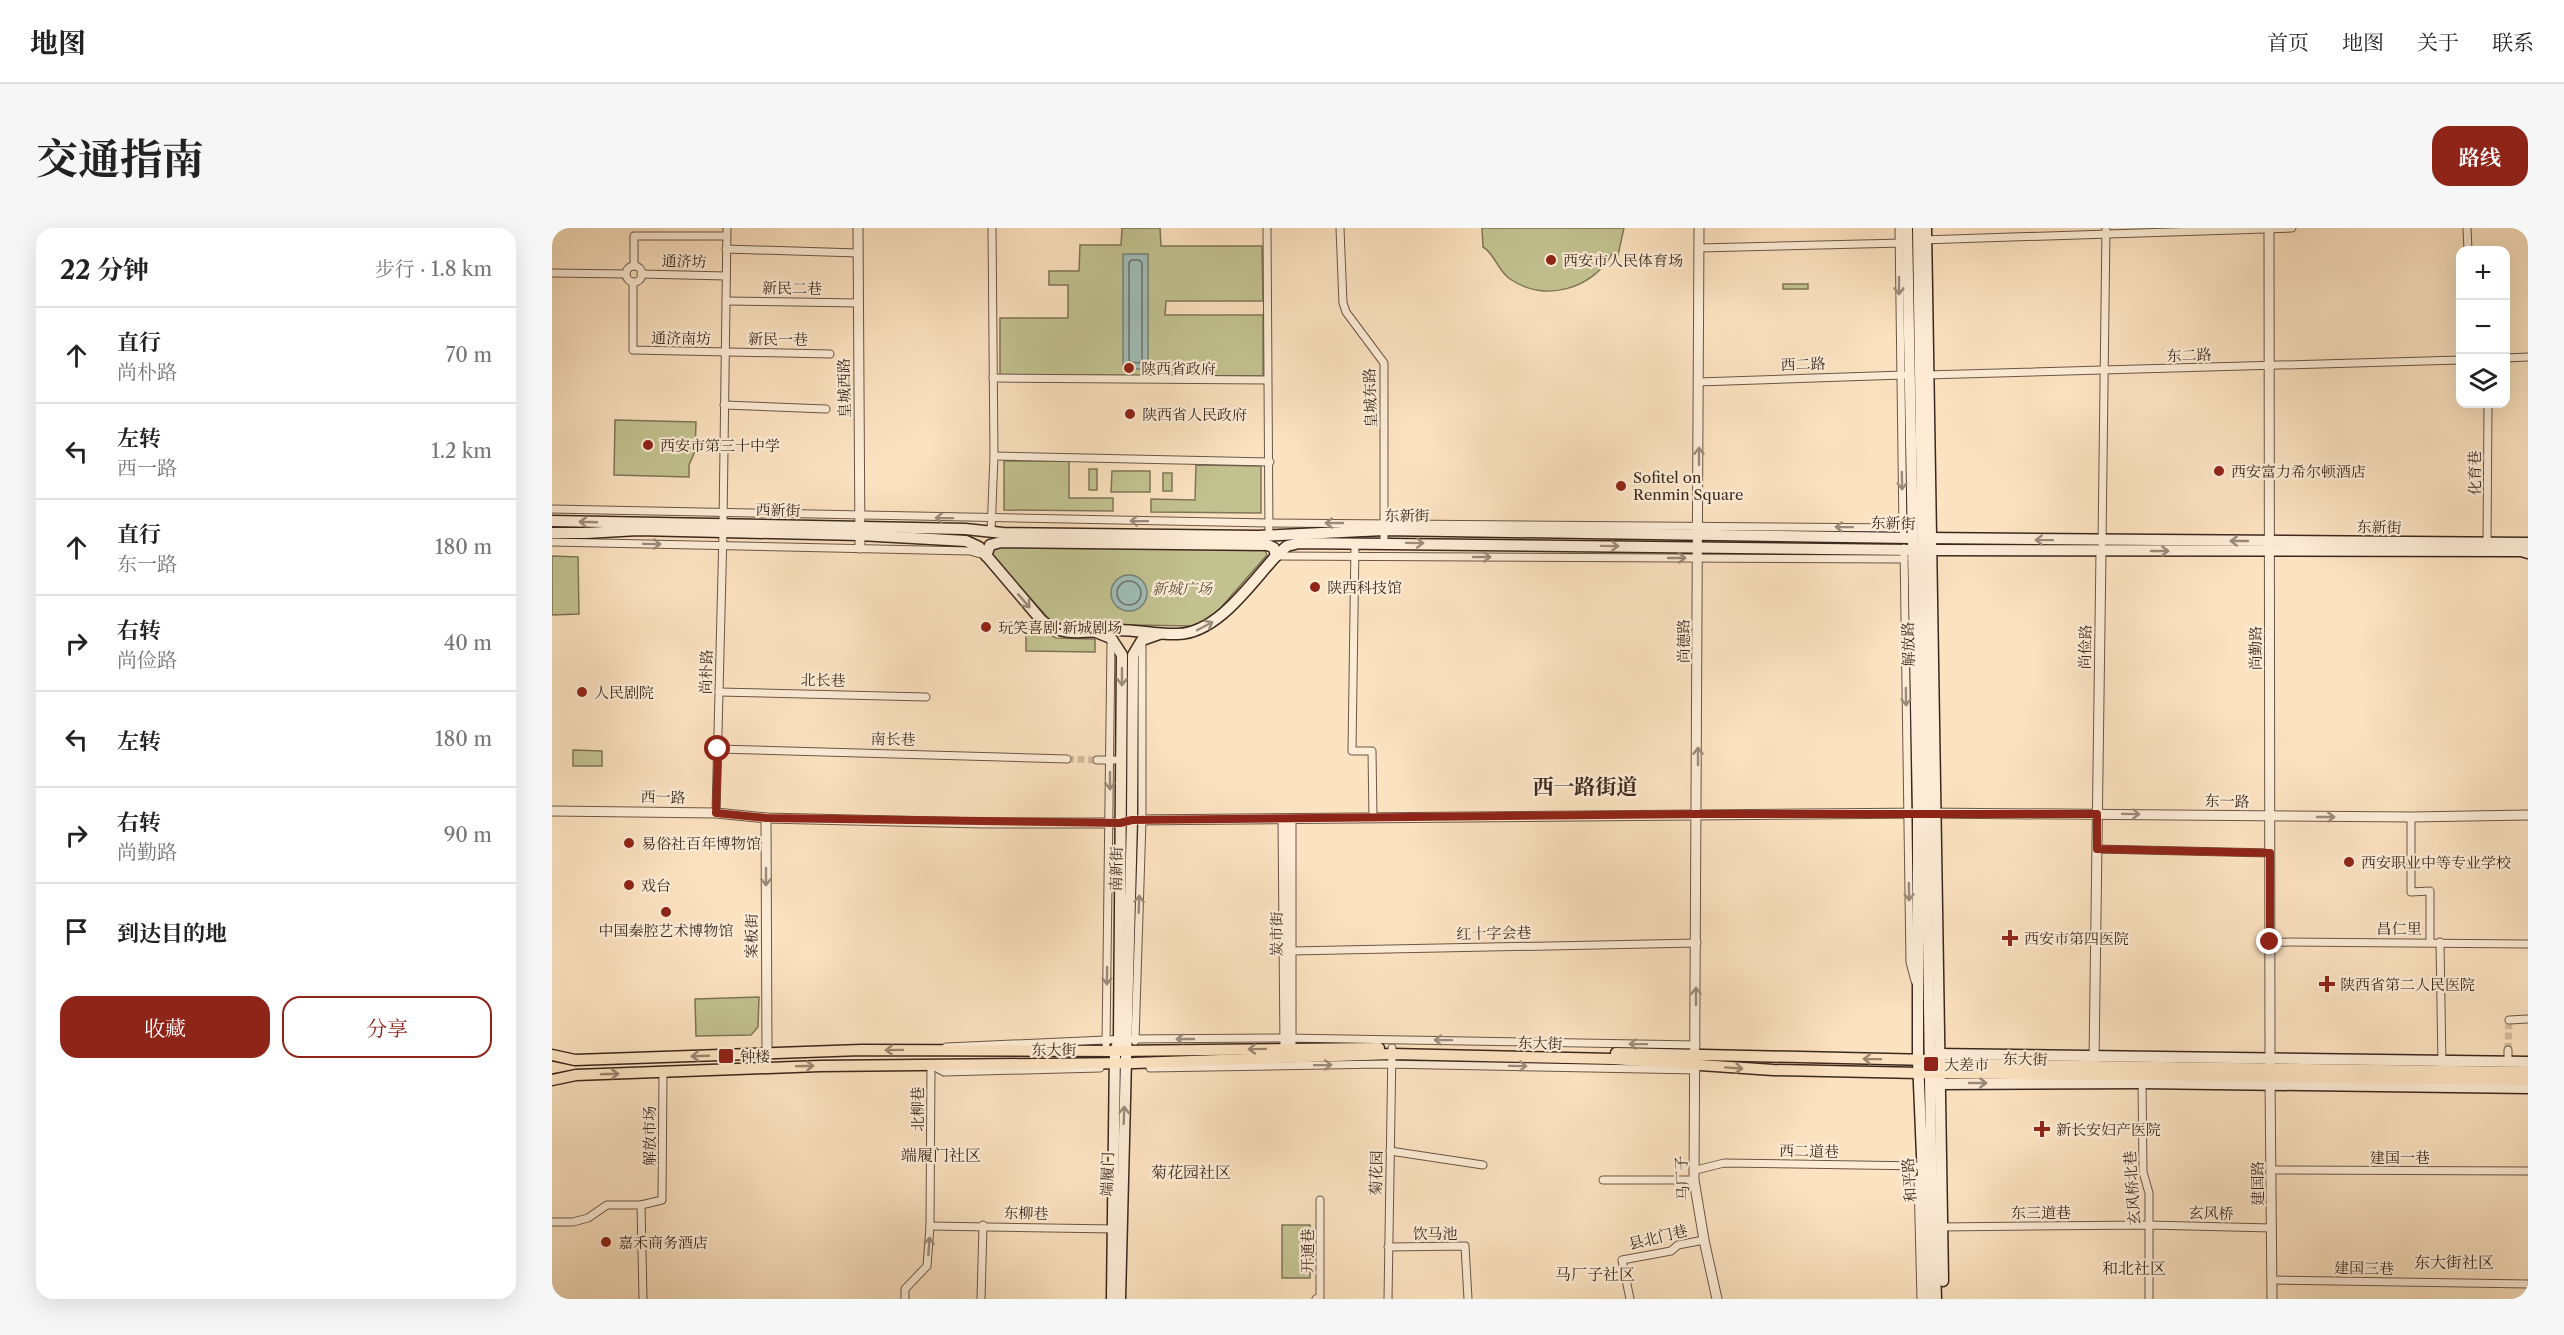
<!DOCTYPE html>
<html lang="zh">
<meta charset="utf-8">
<style>
body{margin:0;font-family:"Libre Caslon Text","Noto Serif SC",serif;background:#f6f6f6;color:#222}
.controls{position:absolute;right:18px;top:18px;display:grid;overflow:hidden;border-radius:12px;box-shadow:0 6px 24px #0002}
.controls button{width:54px;height:54px;display:grid;place-items:center;padding:0;border:0;border-bottom:2px solid #e0e0e0;background:#fff;color:#222;font:30px sans-serif}
.stop{position:absolute;width:18px;height:18px;margin:-14px;border:4px solid #8f2418;border-radius:50%;background:#fff}
.stop.end{background:#8f2418;border-color:#fff;box-shadow:0 2px 6px #0008}
.list{margin:0;padding:0;list-style:none}
h2{display:flex;justify-content:space-between;align-items:center;height:78px;margin:0;padding:0 24px;font-size:26px}
h2 small{font-size:20px;font-weight:400;color:#767676}
.list li{display:grid;grid-template-columns:39px 1fr auto;gap:18px;align-items:center;box-sizing:border-box;height:96px;padding:0 24px;border-top:2px solid #e0e0e0}
.list b{display:block;font-size:22px;white-space:nowrap}
.list p{margin:0;font-size:20px;white-space:nowrap;color:#767676}
.list em{font-size:20px;font-style:normal;color:#767676}
.actions{display:flex;gap:12px;padding:18px 24px}
.actions a{flex:1;padding:14px 0;border:2px solid #8f2418;border-radius:18px;text-align:center;font-size:21px;color:#8f2418}
.actions .main{background:#8f2418;color:#fff}
.icon{flex:none;width:33px;height:33px;fill:none;stroke:currentColor;stroke-width:2;stroke-linecap:round;stroke-linejoin:round}
.map{position:relative;flex:none;width:1976px;height:1071px;overflow:hidden;border-radius:18px}
header{display:flex;align-items:center;gap:36px;box-sizing:border-box;height:84px;padding:0 30px;background:#fff;border-bottom:2px solid #e0e0e0}
header strong{font-size:28px}
nav{display:flex;gap:33px;margin-inline-start:auto;font-size:21px}
.intro{display:flex;align-items:center;justify-content:space-between;box-sizing:border-box;height:144px;padding:0 36px}
h1{margin:0;font-size:42px}
.button{padding:15px 27px;border-radius:18px;background:#8f2418;color:#fff;font-size:21px;font-weight:700}
main{display:flex;gap:36px;padding:0 36px}
aside{flex:1;background:#fff;border-radius:18px;box-shadow:0 6px 24px #0002}
.map>svg:first-child{display:block}
</style>
<header>
<strong>地图</strong>
<nav><a>首页</a><a>地图</a><a>关于</a><a>联系</a></nav>
</header>
<div class="intro"><h1>交通指南</h1><a class="button">路线</a></div>
<main>
<aside>
<h2>22 分钟<small>步行 · 1.8 km</small></h2>
<ul class="list">
<li><svg class="icon" aria-label="ahead" viewBox="0 0 24 24"><path d="M12 20V5M6 11l6-6 6 6"/></svg><div><b>直行</b><p>尚朴路</p></div><em>70 m</em></li>
<li><svg class="icon" aria-label="left" viewBox="0 0 24 24"><path d="M17 20v-9H6M10 6l-5 5 5 5"/></svg><div><b>左转</b><p>西一路</p></div><em>1.2 km</em></li>
<li><svg class="icon" aria-label="ahead" viewBox="0 0 24 24"><path d="M12 20V5M6 11l6-6 6 6"/></svg><div><b>直行</b><p>东一路</p></div><em>180 m</em></li>
<li><svg class="icon" aria-label="right" viewBox="0 0 24 24"><path d="M7 20v-9h11M14 6l5 5-5 5"/></svg><div><b>右转</b><p>尚俭路</p></div><em>40 m</em></li>
<li><svg class="icon" aria-label="left" viewBox="0 0 24 24"><path d="M17 20v-9H6M10 6l-5 5 5 5"/></svg><div><b>左转</b></div><em>180 m</em></li>
<li><svg class="icon" aria-label="right" viewBox="0 0 24 24"><path d="M7 20v-9h11M14 6l5 5-5 5"/></svg><div><b>右转</b><p>尚勤路</p></div><em>90 m</em></li>
<li><svg class="icon" aria-label="arrive" viewBox="0 0 24 24"><path d="M6 21V4h12l-3 4 3 4H6"/></svg><div><b>到达目的地</b></div></li>
</ul>
<div class="actions"><a class="main">收藏</a><a>分享</a></div>
</aside>
<div class="map">
<svg width="1976" height="1071" viewBox="0 0 1976 1071">
<rect width="100%" height="100%" fill="#fbe2c0"/>
<filter id="stains"><feTurbulence type="fractalNoise" baseFrequency=".00333" numOctaves="4"/><feColorMatrix values="0 0 0 0 .2 0 0 0 0 .09 0 0 0 0 .02 0 0 0 .5 -.17"/></filter>
<radialGradient id="worn" r=".72"><stop offset=".6" stop-color="#630" stop-opacity="0"/><stop offset="1" stop-color="#630" stop-opacity=".3"/></radialGradient>
<!-- green -->
<g fill="#c2c290" stroke="#7f7556" stroke-width="1.5">
<polygon points="570,0 608,0 609,18 710,18 711,73 614,73 613,87 711,87 711,148 448,147 448,90 516,90 516,57 497,57 497,43 527,43 528,17 569,17"/>
<path d="M930 0H1072L1066 27 1060 26C1040 61 993 75 958 51 946 43 942 25 931 19Z"/>
<rect x="1231" y="56" width="25" height="5"/>
<polygon points="63,192 144,194 143,223 137,237 137,249 62,247"/>
<polygon points="452,233 517,233 517,270 561,270 561,283 452,282"/>
<polygon points="644,237 709,238 709,285 599,284 599,271 643,272"/>
<rect x="537" y="241" width="8" height="21"/>
<polygon points="560,243 598,243 598,264 559,264"/>
<rect x="611" y="245" width="9" height="18"/>
<polygon points="438,319 712,320 715,327 658,392 642,398 518,396 504,395 496,390 438,325"/>
<polygon points="0,328 26,329 27,386 0,387"/>
<polygon points="474,393 504,410 543,411 543,424 474,423"/>
<polygon points="21,522 50,523 50,538 21,538"/>
<polygon points="207,769 206,799 199,807 144,808 143,771"/>
<rect x="730" y="997" width="28" height="53"/>
</g>
<!-- water -->
<g fill="#a0bdb8" stroke="#78817a" stroke-width="1.5">
<rect x="571" y="26" width="25" height="115"/>
<circle cx="577" cy="365" r="18"/>
</g>
<g fill="none" stroke-linecap="round" stroke-linejoin="round">
<!-- shore -->
<g stroke="#6e726a" stroke-width="1.5">
<polygon points="579,32 587,32 590,35 590,132 587,135 579,134 577,132 577,35"/>
<circle cx="577" cy="365" r="12"/>
</g>
<!-- minor-tunnel -->
<g stroke="#d5bd9f" stroke-width="7" stroke-dasharray="7 3.5" stroke-linecap="butt">
<polyline points="515,531 545,532"/>
<polyline points="1956,822 1957,792"/>
</g>
<!-- minor casing -->
<g stroke="#6c5646" stroke-width="9">
<g id="minor">
<polyline points="715,0 717,307"/>
<polyline points="788,0 791,75 794,84 832,135 832,315"/>
<polyline points="1347,0 1351,303"/>
<polyline points="1915,0 1916,22"/>
<polyline points="1370,12 1740,0"/>
<polyline points="1147,20 1351,15"/>
<polyline points="174,21 306,25"/>
<polyline points="82,38 82,8 174,8"/>
<circle cx="82" cy="46" r="8"/>
<polyline points="0,45 74,46"/>
<polyline points="89,46 174,48"/>
<polyline points="81,54 81,122 278,126"/>
<polyline points="174,73 306,75"/>
<polyline points="1954,130 1976,129"/>
<polyline points="1374,147 1908,132"/>
<polyline points="441,150 715,152"/>
<polyline points="1146,154 1351,147"/>
<polyline points="172,177 274,181"/>
<polyline points="442,228 718,234"/>
<polyline points="0,281 717,295 1351,300"/>
<polyline points="171,296 175,0"/>
<polyline points="439,304 442,228 440,0"/>
<polyline points="0,314 418,323 432,327"/>
<polyline points="803,315 800,523 820,523 821,590"/>
<polyline points="1550,315 1554,0"/>
<polyline points="1935,315 1936,176"/>
<polyline points="1352,320 1358,734 1363,753"/>
<polyline points="724,328 1352,331"/>
<polyline points="167,464 374,469"/>
<polyline points="166,521 515,531"/>
<polyline points="545,532 569,532"/>
<polyline points="164,585 171,304"/>
<polyline points="1859,589 1859,664 1878,663 1878,713"/>
<polyline points="1545,621 1718,625"/>
<polyline points="1718,714 1976,716"/>
<polyline points="1888,714 1890,837"/>
<polyline points="739,723 1145,715"/>
<polyline points="1957,792 1976,791"/>
<polyline points="583,813 590,592 590,413"/>
<polyline points="554,816 559,413"/>
<polyline points="394,819 575,811 733,810 1144,817"/>
<polyline points="1956,835 1956,822"/>
<polyline points="381,838 392,844 548,840"/>
<polyline points="598,840 830,836 1144,842"/>
<polyline points="1590,852 1591,944 1597,965 1597,1071"/>
<polyline points="838,923 931,937"/>
<polyline points="1144,942 1172,935 1370,938"/>
<polyline points="1721,942 1976,943"/>
<polyline points="1366,951 1369,1071"/>
<polyline points="1051,952 1142,952"/>
<polyline points="89,977 91,1071"/>
<polyline points="0,994 21,994 36,990 55,977 89,977 110,972 111,844"/>
<polyline points="378,998 563,1001"/>
<polyline points="1387,999 1596,997 1720,1000"/>
<polyline points="836,1019 913,1018 916,1071"/>
<polyline points="1720,1052 1976,1056"/>
<polyline points="353,1071 353,1061 375,1038 378,998 379,836"/>
<polyline points="429,1071 431,997"/>
<polyline points="764,1071 768,1069 768,972"/>
<polyline points="836,1071 840,820"/>
<polyline points="1078,1071 1070,1032 1119,1023 1126,1017 1152,1012"/>
</g>
</g>
<!-- tertiary casing -->
<g stroke="#6c5646" stroke-width="11">
<g id="tertiary">
<polyline points="306,0 308,320"/>
<polyline points="1147,0 1142,952 1152,1012 1165,1071"/>
<polyline points="1717,0 1718,838"/>
<polyline points="0,583 164,585 214,590 430,595 568,595 580,592 1374,585 1859,589 1976,587"/>
<polyline points="214,590 215,825"/>
<polyline points="731,591 733,821"/>
<polyline points="739,591 739,821"/>
<polyline points="1542,833 1549,324"/>
<polyline points="1718,851 1720,1071"/>
</g>
</g>
<!-- secondary casing -->
<g stroke="#3c281d" stroke-width="13">
<g id="secondary">
<polyline points="1355,0 1366,585 1366,832 1376,1071"/>
<polyline points="1366,0 1379,920 1384,1071"/>
<polyline points="1374,0 1391,1053"/>
<polyline points="0,293 413,301 451,305 706,308 832,302 1360,310"/>
<path d="M0 305H34L86 302 171 304 308 307 414 313 427 319 490 393C511 410 536 403 561 402 583 401 604 407 626 406 666 405 699 355 724 328L735 318 747 315 1360 322"/>
<polyline points="1373,310 1976,315"/>
<polyline points="1374,322 1969,323 1976,325"/>
<polyline points="434,328 438,317 449,314 716,317 722,320 724,328"/>
<polyline points="544,404 559,410 570,427 567,812 563,823 560,1071"/>
<polyline points="1382,826 1976,834"/>
<polyline points="1383,856 1590,855 1976,860"/>
<polyline points="568,1071 580,592 581,427 590,412 607,406"/>
</g>
</g>
<!-- primary casing -->
<g stroke="#3c281d" stroke-width="13">
<g id="primary">
<polyline points="1064,825 1379,832 1387,836 1976,844"/>
<polyline points="0,827 23,832 309,822 563,823 827,820"/>
<polyline points="0,852 24,847 268,838 582,835 840,826 1061,831 1221,842 1367,845 1976,852"/>
</g>
</g>
<!-- minor -->
<use href="#minor" stroke="#fcecd6" stroke-width="7"/>
<!-- tertiary -->
<use href="#tertiary" stroke="#fcecd6" stroke-width="9"/>
<!-- secondary -->
<use href="#secondary" stroke="#fcecd6" stroke-width="10"/>
<!-- primary -->
<use href="#primary" stroke="#fbe2c0" stroke-width="10"/>
</g>
<!-- one-way arrows -->
<defs><path id="oneway-shaft" d="M-6 0H5M1.5-3L5.5 0L1.5 3" fill="none" stroke-width="1.6" stroke-linecap="round" stroke-linejoin="round" transform="scale(1.5)"/></defs>
<g stroke="#9c8a7a">
<use href="#oneway-shaft" transform="translate(1347 58) rotate(90)"/>
<use href="#oneway-shaft" transform="translate(1147 228) rotate(-90)"/>
<use href="#oneway-shaft" transform="translate(1350 253) rotate(89)"/>
<use href="#oneway-shaft" transform="translate(392 290) rotate(-179)"/>
<use href="#oneway-shaft" transform="translate(587 293) rotate(-179)"/>
<use href="#oneway-shaft" transform="translate(36 294) rotate(-178)"/>
<use href="#oneway-shaft" transform="translate(782 295) rotate(180)"/>
<use href="#oneway-shaft" transform="translate(1292 299) rotate(-179)"/>
<use href="#oneway-shaft" transform="translate(1492 312) rotate(-179)"/>
<use href="#oneway-shaft" transform="translate(1687 313) rotate(-180)"/>
<use href="#oneway-shaft" transform="translate(863 315) rotate(1)"/>
<use href="#oneway-shaft" transform="translate(100 316) rotate(1)"/>
<use href="#oneway-shaft" transform="translate(1058 318) rotate(1)"/>
<use href="#oneway-shaft" transform="translate(1608 323)"/>
<use href="#oneway-shaft" transform="translate(930 329)"/>
<use href="#oneway-shaft" transform="translate(1125 330)"/>
<use href="#oneway-shaft" transform="translate(472 373) rotate(49)"/>
<use href="#oneway-shaft" transform="translate(653 398) rotate(-28)"/>
<use href="#oneway-shaft" transform="translate(570 449) rotate(90)"/>
<use href="#oneway-shaft" transform="translate(1354 469) rotate(89)"/>
<use href="#oneway-shaft" transform="translate(1146 528) rotate(-90)"/>
<use href="#oneway-shaft" transform="translate(558 553) rotate(90)"/>
<use href="#oneway-shaft" transform="translate(1579 586) rotate(1)"/>
<use href="#oneway-shaft" transform="translate(1774 589)"/>
<use href="#oneway-shaft" transform="translate(214 649) rotate(90)"/>
<use href="#oneway-shaft" transform="translate(1357 664) rotate(89)"/>
<use href="#oneway-shaft" transform="translate(587 676) rotate(-88)"/>
<use href="#oneway-shaft" transform="translate(555 748) rotate(91)"/>
<use href="#oneway-shaft" transform="translate(1144 768) rotate(-90)"/>
<use href="#oneway-shaft" transform="translate(633 811) rotate(180)"/>
<use href="#oneway-shaft" transform="translate(891 812) rotate(-179)"/>
<use href="#oneway-shaft" transform="translate(1086 816) rotate(-179)"/>
<use href="#oneway-shaft" transform="translate(771 837) rotate(-1)"/>
<use href="#oneway-shaft" transform="translate(966 838) rotate(1)"/>
<use href="#oneway-shaft" transform="translate(1426 855)"/>
<use href="#oneway-shaft" transform="translate(572 887) rotate(-88)"/>
<use href="#oneway-shaft" transform="translate(377 1018) rotate(-86)"/>
</g>
<g stroke="#9c856e">
<use href="#oneway-shaft" transform="translate(705 821) rotate(179)"/>
<use href="#oneway-shaft" transform="translate(342 822) rotate(179)"/>
<use href="#oneway-shaft" transform="translate(148 828) rotate(178)"/>
<use href="#oneway-shaft" transform="translate(1320 831) rotate(-179)"/>
<use href="#oneway-shaft" transform="translate(253 838) rotate(-2)"/>
<use href="#oneway-shaft" transform="translate(1182 840) rotate(4)"/>
<use href="#oneway-shaft" transform="translate(58 846) rotate(-2)"/>
</g>
<g fill="none" stroke-linecap="round" stroke-linejoin="round">
<!-- route -->
<polyline stroke="#8f2418" stroke-width="8" points="166,521 164,585 214,590 568,595 580,592 1146,586 1545,586 1545,621 1718,625 1718,714"/>
</g>
<!-- markers -->
<g fill="#8f2418" stroke="#fcecd6" stroke-width="2">
<circle cx="999" cy="32" r="6"/>
<circle cx="577" cy="140" r="6"/>
<circle cx="578" cy="186" r="6"/>
<circle cx="96" cy="217" r="6"/>
<circle cx="1667" cy="243" r="6"/>
<circle cx="1069" cy="258" r="6"/>
<circle cx="763" cy="359" r="6"/>
<circle cx="434" cy="399" r="6"/>
<circle cx="30" cy="464" r="6"/>
<circle cx="77" cy="615" r="6"/>
<circle cx="1797" cy="634" r="6"/>
<circle cx="77" cy="657" r="6"/>
<circle cx="114" cy="684" r="6"/>
<path d="M1455 701h6v6h6v6h-6v6h-6v-6h-6v-6h6z"/>
<path d="M1772 747h6v6h6v6h-6v6h-6v-6h-6v-6h6z"/>
<rect x="166" y="820" width="16" height="16" rx="3"/>
<rect x="1371" y="828" width="16" height="16" rx="3"/>
<path d="M1487 892h6v6h6v6h-6v6h-6v-6h-6v-6h6z"/>
<circle cx="54" cy="1014" r="6"/>
</g>
<g text-anchor="middle" dominant-baseline="central" stroke-width="4.5" stroke-linejoin="round" paint-order="stroke">
<!-- poi labels -->
<g font-size="15" fill="#3c281d" stroke="#fcecd6" text-anchor="start">
<text x="1011" y="32">西安市人民体育场</text>
<text x="589" y="140">陕西省政府</text>
<text x="590" y="186">陕西省人民政府</text>
<text x="108" y="217">西安市第三十中学</text>
<text x="1679" y="243">西安富力希尔顿酒店</text>
<text x="1081" y="249">Sofitel on<tspan x="1081" dy="17">Renmin Square</tspan></text>
<text x="775" y="359">陕西科技馆</text>
<text x="446" y="399">玩笑喜剧·新城剧场</text>
<text x="42" y="464">人民剧院</text>
<text x="89" y="615">易俗社百年博物馆</text>
<text x="1809" y="634">西安职业中等专业学校</text>
<text x="89" y="657">戏台</text>
<text x="114" y="702" text-anchor="middle">中国秦腔艺术博物馆</text>
<text x="1472" y="710">西安市第四医院</text>
<text x="1788" y="756">陕西省第二人民医院</text>
<text x="188" y="828">钟楼</text>
<text x="1392" y="836">大差市</text>
<text x="1504" y="901">新长安妇产医院</text>
<text x="66" y="1014">嘉禾商务酒店</text>
</g>
<!-- street labels -->
<g font-size="15" fill="#3c281d" stroke="#fcecd6">
<text transform="translate(132 33) rotate(1)">通济坊</text>
<text transform="translate(240 60) rotate(1)">新民二巷</text>
<text transform="translate(129 110) rotate(1)">通济南坊</text>
<text transform="translate(226 111) rotate(1)">新民一巷</text>
<text transform="translate(1637 127) rotate(-2)">东二路</text>
<text transform="translate(1251 136) rotate(-2)">西二路</text>
<text transform="translate(292 160) rotate(-91)">皇城西路</text>
<text transform="translate(818 170) rotate(-92)">皇城东路</text>
<text transform="translate(1922 245) rotate(-90)">化育巷</text>
<text transform="translate(226 282) rotate(1)">西新街</text>
<text x="855" y="287">东新街</text>
<text transform="translate(1341 295) rotate(1)">东新街</text>
<text transform="translate(1827 299) rotate(1)">东新街</text>
<text transform="translate(1131 413) rotate(-90)">尚德路</text>
<text transform="translate(1356 416) rotate(-91)">解放路</text>
<text transform="translate(1533 419) rotate(-89)">尚俭路</text>
<text transform="translate(1703 420) rotate(-90)">尚勤路</text>
<text transform="translate(154 444) rotate(-89)">尚朴路</text>
<text transform="translate(271 452) rotate(1)">北长巷</text>
<text transform="translate(341 511) rotate(1)">南长巷</text>
<text transform="translate(111 569) rotate(1)">西一路</text>
<text transform="translate(1675 573) rotate(1)">东一路</text>
<text transform="translate(564 641) rotate(-89)">南新街</text>
<text x="1847" y="700">昌仁里</text>
<text transform="translate(942 705) rotate(-1)">红十字会巷</text>
<text transform="translate(724 706) rotate(-90)">炭市街</text>
<text transform="translate(199 708) rotate(-90)">案板街</text>
<text transform="translate(988 815) rotate(1)">东大街</text>
<text x="502" y="821">东大街</text>
<text transform="translate(1473 831) rotate(1)">东大街</text>
<text transform="translate(365 881) rotate(-90)">北柳巷</text>
<text transform="translate(97 908) rotate(-90)">解放市场</text>
<text transform="translate(1257 923) rotate(1)">西二道巷</text>
<text x="1848" y="929">建国一巷</text>
<text transform="translate(824 945) rotate(-89)">菊花园</text>
<text transform="translate(555 946) rotate(-88)">端履门</text>
<text transform="translate(1130 950) rotate(-93)">马厂子</text>
<text transform="translate(1357 952) rotate(-94)">和平路</text>
<text transform="translate(1705 955) rotate(-90)">建国路</text>
<text transform="translate(1580 960) rotate(-94)">玄风桥北巷</text>
<text x="1489" y="984">东三道巷</text>
<text transform="translate(474 985) rotate(2)">东柳巷</text>
<text transform="translate(1659 985) rotate(1)">玄风桥</text>
<text x="883" y="1005">饮马池</text>
<text transform="translate(1106 1009) rotate(-14)">县北门巷</text>
<text transform="translate(755 1023) rotate(-90)">开通巷</text>
<text transform="translate(1812 1040) rotate(1)">建国三巷</text>
</g>
<!-- park labels -->
<g font-size="15" font-style="italic" fill="#5e4e3a" stroke="#fcecd6">
<text x="630" y="360">新城广场</text>
</g>
<!-- neighbourhood labels -->
<g font-size="16" fill="#3c281d" stroke="#fcecd6">
<text x="389" y="927">端履门社区</text>
<text x="639" y="944">菊花园社区</text>
<text x="1902" y="1034">东大街社区</text>
<text x="1582" y="1040">和北社区</text>
<text x="1043" y="1046">马厂子社区</text>
</g>
<!-- district labels -->
<g font-size="21" font-weight="bold" fill="#3c281d" stroke="#fcecd6">
<text x="1033" y="558">西一路街道</text>
</g>
</g>
<rect width="100%" height="100%" filter="url(#stains)"/>
<rect width="100%" height="100%" fill="url(#worn)"/>
</svg>
<div class="controls">
<button>+</button>
<button>−</button>
<button><svg class="icon" aria-label="layers" viewBox="0 0 24 24"><path d="M12 4l9 5-9 5-9-5zM3 14l9 5 9-5"/></svg></button>
</div>
<div class="stop" style="left:166px;top:521px"></div>
<div class="stop end" style="left:1718px;top:714px"></div>
</div>
</main>
